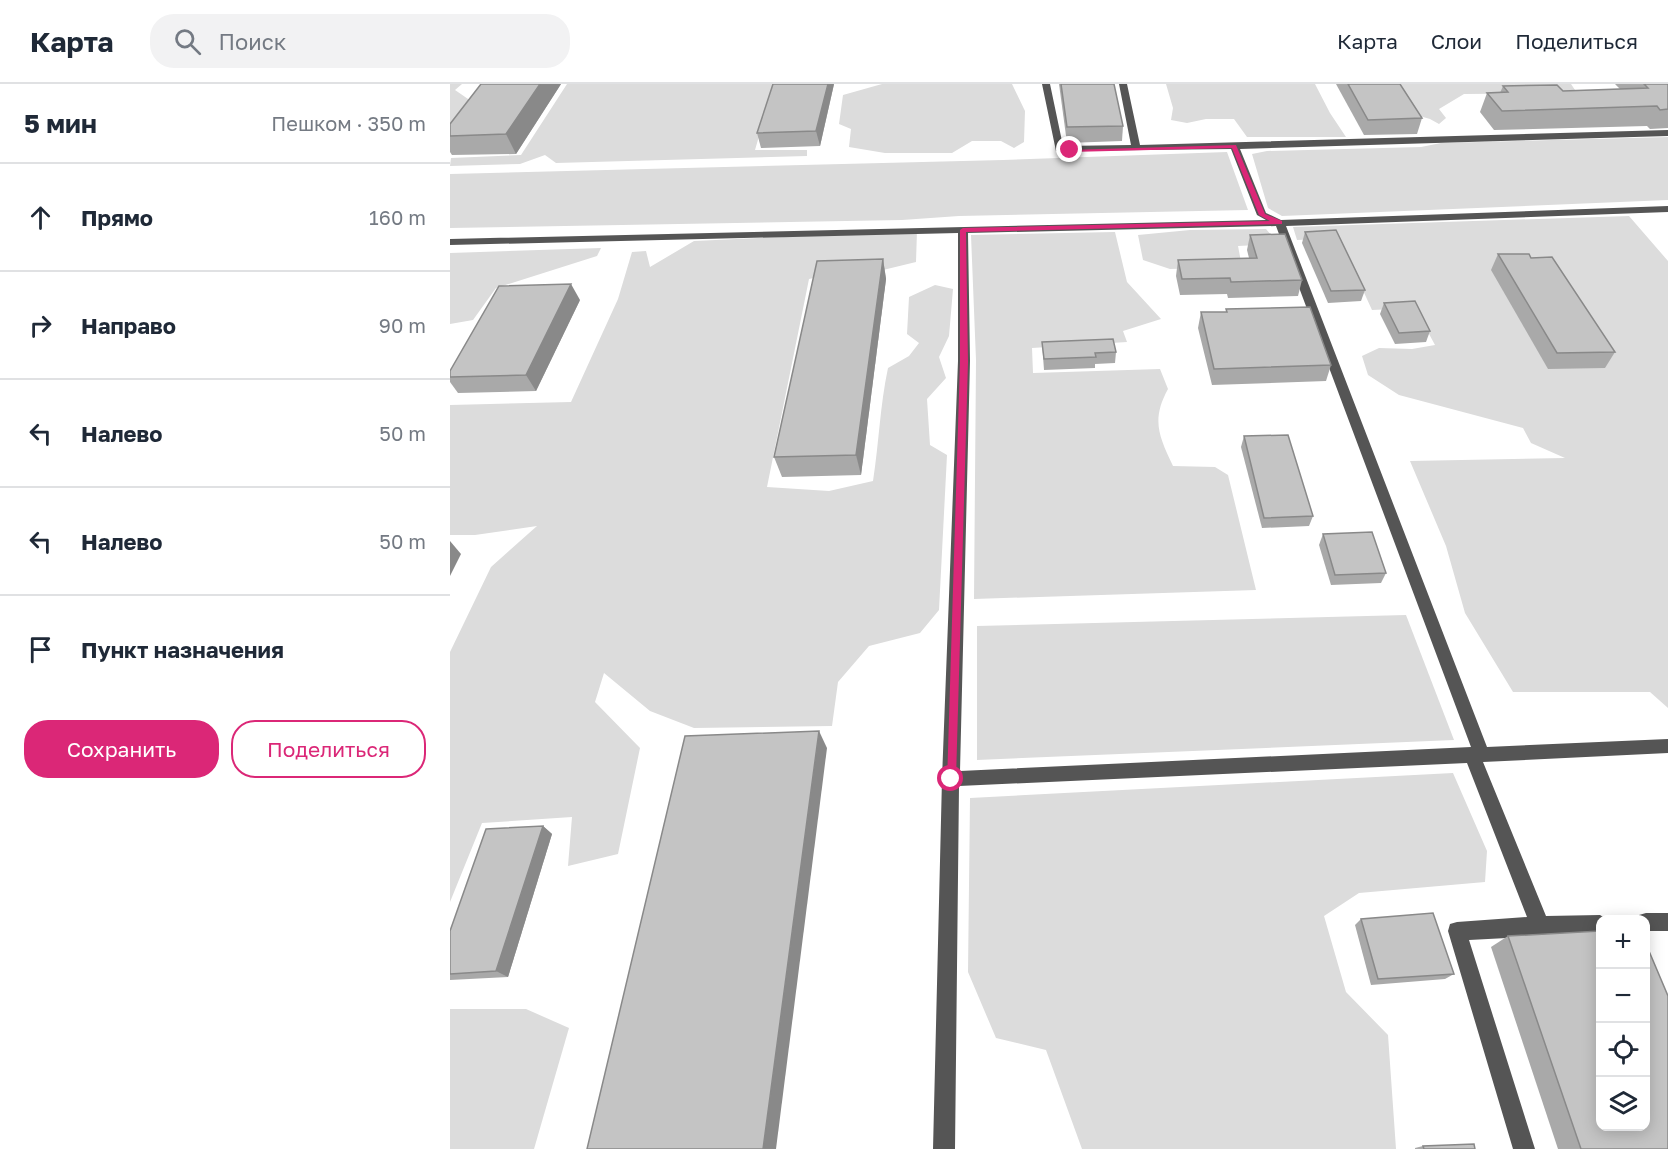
<!DOCTYPE html>
<html lang="ru">
<meta charset="utf-8">
<style>
body{margin:0;font-family:"Golos Text",sans-serif;background:#f2f2f3;color:#1f2937}
.controls{position:absolute;right:18px;bottom:18px;display:grid;overflow:hidden;border-radius:12px;box-shadow:0 3px 15px #0003}
.controls button{width:54px;height:54px;display:grid;place-items:center;padding:0;border:0;border-bottom:2px solid #e0e1e3;background:#fff;color:#1f2937;font:30px sans-serif}
.stop{position:absolute;width:18px;height:18px;margin:-14px;border:4px solid #db2777;border-radius:50%;background:#fff}
.stop.end{background:#db2777;border-color:#fff;box-shadow:0 2px 6px #0008}
.list{margin:0;padding:0;list-style:none}
h2{display:flex;justify-content:space-between;align-items:center;height:78px;margin:0;padding:0 24px;font-size:26px}
h2 small{font-size:20px;font-weight:400;color:#747a83}
.list li{display:grid;grid-template-columns:39px 1fr auto;gap:18px;align-items:center;box-sizing:border-box;height:108px;padding:0 24px;border-top:2px solid #e0e1e3}
.list b{display:block;font-size:22px;white-space:nowrap}
.list em{font-size:20px;font-style:normal;color:#747a83}
.actions{display:flex;gap:12px;padding:18px 24px}
.actions a{flex:1;padding:14px 0;border:2px solid #db2777;border-radius:24px;text-align:center;font-size:21px;color:#db2777}
.actions .main{background:#db2777;color:#fff}
.icon{flex:none;width:33px;height:33px;fill:none;stroke:currentColor;stroke-width:2;stroke-linecap:round;stroke-linejoin:round}
.map{position:relative;flex:none;width:1218px;height:1065px;overflow:hidden}
header{display:flex;align-items:center;gap:36px;box-sizing:border-box;height:84px;padding:0 30px;background:#fff;border-bottom:2px solid #e0e1e3}
header strong{font-size:28px}
nav{display:flex;gap:33px;margin-inline-start:auto;font-size:21px}
.search{width:420px;height:54px;background:#f2f2f3;display:flex;align-items:center;gap:15px;box-sizing:border-box;padding:0 21px;border-radius:24px;color:#747a83;font-size:22px}
main{display:flex}
aside{flex:1;background:#fff}
.map>svg:first-child{display:block}
</style>
<header>
<strong>Карта</strong>
<div class="search"><svg class="icon" aria-label="search" viewBox="0 0 24 24"><circle cx="10" cy="10" r="6"/><path d="M15 15l6 6"/></svg>Поиск</div>
<nav><a>Карта</a><a>Слои</a><a>Поделиться</a></nav>
</header>
<main>
<aside>
<h2>5 мин<small>Пешком · 350 m</small></h2>
<ul class="list">
<li><svg class="icon" aria-label="ahead" viewBox="0 0 24 24"><path d="M12 20V5M6 11l6-6 6 6"/></svg><div><b>Прямо</b></div><em>160 m</em></li>
<li><svg class="icon" aria-label="right" viewBox="0 0 24 24"><path d="M7 20v-9h11M14 6l5 5-5 5"/></svg><div><b>Направо</b></div><em>90 m</em></li>
<li><svg class="icon" aria-label="left" viewBox="0 0 24 24"><path d="M17 20v-9H6M10 6l-5 5 5 5"/></svg><div><b>Налево</b></div><em>50 m</em></li>
<li><svg class="icon" aria-label="left" viewBox="0 0 24 24"><path d="M17 20v-9H6M10 6l-5 5 5 5"/></svg><div><b>Налево</b></div><em>50 m</em></li>
<li><svg class="icon" aria-label="arrive" viewBox="0 0 24 24"><path d="M6 21V4h12l-3 4 3 4H6"/></svg><div><b>Пункт назначения</b></div></li>
</ul>
<div class="actions"><a class="main">Сохранить</a><a>Поделиться</a></div>
</aside>
<div class="map">
<svg width="1218" height="1065" viewBox="0 0 1218 1065">
<rect width="100%" height="100%" fill="#fff"/>
<!-- green -->
<g fill="#dcdcdc">
<polygon points="0,0 12,0 5,6 21,17 0,40"/>
<polygon points="117,0 324,0 305,66 357,66 357,72 106,79 95,71 70,80 0,82 1,74 71,71"/>
<polygon points="432,0 562,0 575,27 574,58 564,64 551,57 522,57 502,69 435,69 399,63 401,45 389,40 393,11"/>
<polygon points="716,0 865,0 880,29 896,53 797,53 784,35 756,35 737,39 721,36 723,24"/>
<polygon points="946,0 1121,0 1127,9 1014,10 989,25 996,34 989,40 980,35 966,31"/>
<polygon points="1218,53 1218,116 832,132 818,124 802,70 817,67 971,63 991,59"/>
<polygon points="777,68 798,126 509,132 452,136 0,144 0,90 553,76"/>
<polygon points="1179,132 1218,177 1218,624 1200,608 1063,608 1015,529 996,462 960,377 1115,374 1081,359 1073,344 949,311 918,291 912,272 929,264 962,265 985,261 965,224 922,226 889,154 847,156 843,143"/>
<polygon points="816,145 829,160 788,162 792,183 720,185 693,176 688,151 740,146"/>
<path d="M467 147 466 178 433 186 386 189 359 195 317 403 379 407 423 397C429 359 430 321 438 284L459 272 469 259 457 250 459 213 485 201 503 205 499 252 489 273 496 294 477 315 480 361 497 371 489 526 470 549 419 562 388 598 382 642 244 644 200 627 154 589 145 618 190 664 168 770 118 782 122 733 32 739 0 818V568L41 483 87 442 25 451H0V321L121 318 168 215 182 168 196 167 200 183 244 157Z"/>
<path d="M665 148 677 198 711 235 673 247 677 258 582 264 583 289 710 285 718 305C701 336 709 352 723 382L765 383 778 391 806 506 524 515 526 276 521 151Z"/>
<polygon points="151,164 147,172 46,204 23,236 0,240 0,169"/>
<polygon points="956,531 1004,656 527,676 527,542"/>
<polygon points="1003,689 1037,767 1035,798 909,809 874,832 896,908 938,951 946,1065 632,1065 596,966 546,954 518,888 520,714"/>
<polygon points="0,925 76,925 119,944 84,1065 0,1065"/>
</g>
<g fill="none" stroke-linecap="round" stroke-linejoin="round">
<!-- minor -->
<g fill="#555" fill-rule="evenodd">
<path d="M592 0H600L613 62 681 61 669 0H677L690 61 1218 46V52L790 65 816 129 831 136 1218 122V128L836 142 1037 663 1218 655V669L1033 678 1096 832 1150 831 1158 836H1150V849L1019 856 1085 1065H1063L998 847 1000 840 1007 838 1077 833 1017 679 509 702 505 1065H483L492 695 508 277V149L0 161V155L816 136 807 131 781 65 606 67ZM826 142 1021 663 510 687 520 277 518 149Z"/>
<polygon points="1196,829 1218,829 1218,847 1196,847 1196,836 1188,836 1189,831"/>
</g>
</g>
<!-- wall -->
<g fill="#a9a9a9">
<polygon points="111,0 66,70 2,71 0,68 0,40"/>
<polygon points="384,0 370,62 311,64 307,49"/>
<polygon points="609,0 664,0 673,42 672,57 617,59"/>
<polygon points="886,0 950,0 972,34 967,50 914,51"/>
<polygon points="1165,0 1218,0 1218,44 1200,45 1197,42 1044,46 1030,28 1037,9 1050,9 1053,2 1113,7 1170,5"/>
<polygon points="855,148 915,206 911,217 878,219 852,159"/>
<polygon points="800,151 852,196 848,212 778,214 777,210 730,211 726,192 728,176 799,174 797,166"/>
<polygon points="1048,170 1081,174 1165,268 1155,284 1098,285 1041,186"/>
<polygon points="433,175 436,195 411,391 332,393 324,373"/>
<polygon points="130,216 86,307 8,309 0,298 0,287"/>
<polygon points="934,219 980,247 976,258 945,260 930,230"/>
<polygon points="776,225 881,281 876,297 762,301 748,244 751,228 776,228"/>
<polygon points="592,258 666,268 665,279 645,280 645,284 594,286"/>
<polygon points="794,352 863,432 859,442 812,444 791,363"/>
<polygon points="873,450 936,489 931,499 881,501 869,461"/>
<polygon points="93,742 102,750 58,893 0,896 0,847"/>
<polygon points="911,835 1004,890 995,895 921,901 905,841"/>
<polygon points="1058,852 1218,1065 1108,1065 1041,863"/>
<polygon points="973,1062 1025,1065 965,1065 965,1064"/>
</g>
<!-- shaded-wall -->
<g fill="#898989">
<polygon points="90,0 111,0 66,70 56,50"/>
<polygon points="378,0 384,0 370,62 366,47"/>
<polygon points="433,175 436,195 411,391 406,371"/>
<polygon points="121,200 130,216 86,307 76,291"/>
<polygon points="0,457 11,470 0,492"/>
<polygon points="369,647 377,664 326,1065 313,1065"/>
<polygon points="93,742 102,750 58,893 46,887"/>
</g>
<!-- building -->
<g fill="#c4c4c4" stroke="#898989" stroke-width="1.5">
<polygon points="31,0 90,0 56,50 0,52 0,40"/>
<polygon points="323,0 378,0 366,47 307,49"/>
<polygon points="611,0 664,0 673,42 617,43"/>
<polygon points="898,0 950,0 972,34 918,36"/>
<polygon points="1194,0 1218,0 1218,25 1210,26 1207,22 1052,27 1037,9 1058,8 1053,2 1107,1 1113,7 1198,4"/>
<polygon points="886,146 915,206 881,207 855,148"/>
<polygon points="835,150 852,196 781,198 780,194 732,195 728,176 807,174 800,151"/>
<polygon points="1048,170 1079,170 1081,174 1102,173 1165,268 1107,269"/>
<polygon points="433,175 406,371 324,373 367,177"/>
<polygon points="121,200 76,291 0,293 0,287 49,202"/>
<polygon points="965,217 980,247 949,249 934,219"/>
<polygon points="860,223 881,281 764,285 751,228 777,228 776,225"/>
<polygon points="663,255 666,268 645,269 646,273 594,275 592,258"/>
<polygon points="838,351 863,432 814,434 794,352"/>
<polygon points="922,448 936,489 885,491 873,450"/>
<polygon points="369,647 313,1065 137,1065 235,652"/>
<polygon points="93,742 46,887 0,890 0,847 36,745"/>
<polygon points="983,829 1004,890 928,895 911,835"/>
<polygon points="1150,847 1150,1042 1196,1042 1196,860 1218,912 1218,1065 1131,1065 1058,852"/>
<polygon points="1024,1060 1025,1065 974,1065 973,1062"/>
</g>
<!-- route -->
<polygon fill="#db2777" points="786,61 815,130 832,137 832,140 516,148 518,278 506,695 505,699 497,699 510,278 510,146 513,144 820,137 809,131 782,64 620,68 617,66"/>
</svg>
<div class="controls">
<button>+</button>
<button>−</button>
<button><svg class="icon" aria-label="locate" viewBox="0 0 24 24"><circle cx="12" cy="12" r="6"/><path d="M12 2v4M12 18v4M2 12h4M18 12h4"/></svg></button>
<button><svg class="icon" aria-label="layers" viewBox="0 0 24 24"><path d="M12 4l9 5-9 5-9-5zM3 14l9 5 9-5"/></svg></button>
</div>
<div class="stop" style="left:501px;top:695px"></div>
<div class="stop end" style="left:620px;top:66px"></div>
</div>
</main>
